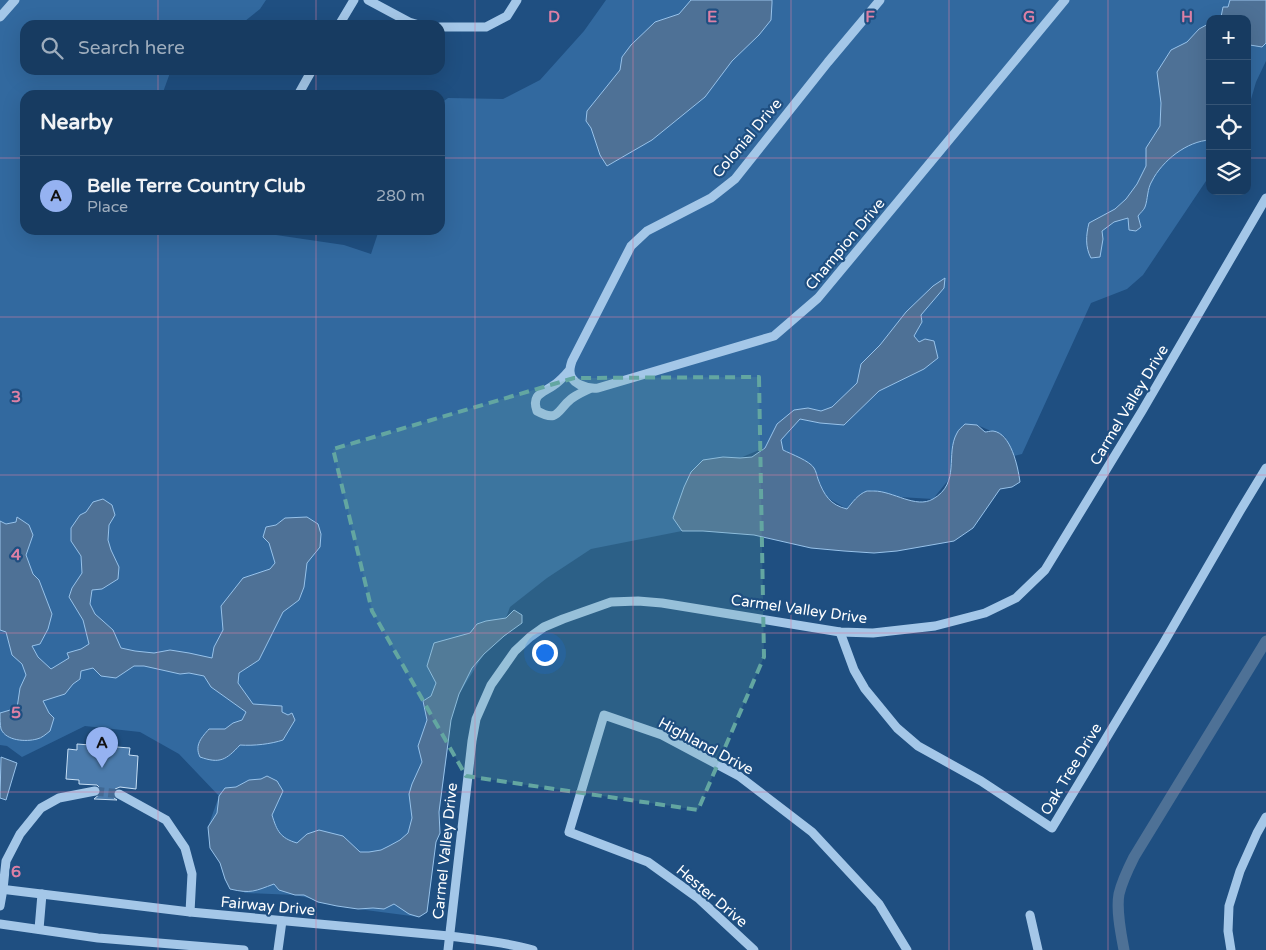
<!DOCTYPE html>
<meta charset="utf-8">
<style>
body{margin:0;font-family:"Varela Round",sans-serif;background:#204267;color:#f1f3f6}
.controls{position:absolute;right:15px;top:15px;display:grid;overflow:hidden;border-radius:10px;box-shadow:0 5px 20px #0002}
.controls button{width:45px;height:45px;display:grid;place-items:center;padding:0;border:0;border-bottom:1px solid #365576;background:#173b61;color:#f1f3f6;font:25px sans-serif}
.you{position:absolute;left:544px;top:652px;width:18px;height:18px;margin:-12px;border:4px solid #fff;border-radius:50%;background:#1a73e8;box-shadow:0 0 0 8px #1a73e833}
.badge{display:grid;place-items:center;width:32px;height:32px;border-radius:50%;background:#95b2f1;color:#111;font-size:16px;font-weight:700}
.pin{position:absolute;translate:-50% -41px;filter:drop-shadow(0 1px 2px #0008)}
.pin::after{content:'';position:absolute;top:26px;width:18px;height:15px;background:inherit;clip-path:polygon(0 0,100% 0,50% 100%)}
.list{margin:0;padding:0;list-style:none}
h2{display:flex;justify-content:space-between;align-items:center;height:65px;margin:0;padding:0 20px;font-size:21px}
h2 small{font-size:16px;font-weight:400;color:#9eadbd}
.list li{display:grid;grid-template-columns:32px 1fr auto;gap:15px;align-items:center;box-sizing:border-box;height:80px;padding:0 20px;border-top:1px solid #365576}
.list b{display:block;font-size:19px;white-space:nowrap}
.list p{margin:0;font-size:16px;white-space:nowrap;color:#9eadbd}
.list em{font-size:16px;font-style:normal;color:#9eadbd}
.icon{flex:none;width:28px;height:28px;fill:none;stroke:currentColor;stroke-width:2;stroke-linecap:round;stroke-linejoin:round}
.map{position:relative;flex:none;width:1266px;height:950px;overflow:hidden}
.search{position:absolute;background:#173b61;box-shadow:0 5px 20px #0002;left:20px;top:20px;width:425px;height:55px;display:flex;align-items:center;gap:12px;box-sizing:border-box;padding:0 18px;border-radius:15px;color:#9eadbd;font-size:19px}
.panel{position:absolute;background:#173b61;box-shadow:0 5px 20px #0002;left:20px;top:90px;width:425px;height:145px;border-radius:15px}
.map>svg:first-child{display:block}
</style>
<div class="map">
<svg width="1266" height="950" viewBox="0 0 1266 950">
<rect width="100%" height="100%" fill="#1f4f81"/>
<!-- green -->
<polygon fill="#32699f" points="0,0 266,0 260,9 240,25 25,25 25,70 171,70 162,95 25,95 25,230 242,230 344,245 371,254 379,230 440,230 440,104 448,98 503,99 540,80 584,31 606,0 1266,0 1266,61 1256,82 1247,113 1247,19 1210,19 1210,175 1143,275 1127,289 1091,303 1022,454 1014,456 1005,437 977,425 953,444 950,478 933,499 899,497 867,491 847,509 826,497 813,466 783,450 764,448 740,458 684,487 682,531 591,549 547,578 510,607 506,618 504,636 484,654 459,694 451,720 427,912 419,917 358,909 295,895 245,893 225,879 208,827 219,796 179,754 140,732 85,726 22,757 7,746 0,745"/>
<!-- water -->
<g fill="#4e7196" stroke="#97c2ea">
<polygon points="691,0 772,0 772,3 771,20 759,35 732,61 705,97 652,140 607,166 600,155 591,128 586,121 587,111 620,70 622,57 631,45 655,22 679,14"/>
<polygon points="1230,0 1266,0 1266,43 1262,47 1250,45 1247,46 1247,19 1218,19 1221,17 1223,7 1228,7"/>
<path d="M1210 23V140C1187 141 1162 161 1152 181 1147 189 1148 199 1145 207 1144 210 1140 213 1138 216L1141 227 1136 231 1129 230 1128 218 1114 222 1102 231 1103 239 1100 257 1091 258C1085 247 1086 235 1089 223L1115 209 1126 199 1137 184 1146 166V148L1160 126 1161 103 1157 72 1171 50 1187 42 1199 29Z"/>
<path d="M945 278 944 288 921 315 922 322 914 336 919 342 925 339 934 341 938 358 924 369 879 391 844 425 820 423 800 419 781 440 783 450C791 454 810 461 814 468 816 471 817 476 818 479 824 495 830 505 847 509 852 503 858 494 867 491 867 491 873 491 874 491 893 491 916 509 933 499 961 483 945 454 957 433 958 430 962 427 965 424L977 425 985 432C987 432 990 431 993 431 1011 433 1018 467 1020 482L1012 487 1000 489 973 528 954 541 897 551 874 553 844 551 811 548 754 535 703 531H682L673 518 684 487 691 472 703 460 723 457 740 458 752 457 765 448 777 424 794 410 808 408 821 411 832 407 857 383 861 364 880 345 906 312 933 286Z"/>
<path d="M103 499 112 505 115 515 109 525 108 540 111 550 119 567 118 579 102 589 92 590 90 604 95 614 103 621 113 630 121 648 135 651 154 653 170 650 189 653 212 658 214 647 223 630 221 606 243 578 270 569 275 563 269 543 263 537 266 527 276 525 285 518 307 517 318 524 321 534 320 547 307 563 304 587 299 600 283 612 259 660 239 673 238 683 253 704 282 706V712L288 715 292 713 295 720 283 740C271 744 254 746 240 745 226 760 220 764 200 757 194 745 202 737 209 729H225L233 723 242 720 246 712 211 687 204 676 189 673 180 674 144 666H134L116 678 101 676 93 668 81 671 80 679 73 684 65 694 43 701 49 713 54 718 50 731C46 734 42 738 37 739 26 742 6 741 1 729 0 725 0 718 0 713L17 708 20 688 26 675 22 664 12 655 6 632 0 630V521L6 524 16 522 17 517 29 525 33 535 26 555 33 574 39 580 52 614 48 629 40 644 32 646 38 657 51 669 69 658 67 653 81 649 89 644 83 620 69 597 72 588 82 573 81 556 71 541V528L80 515 86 512 93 502Z"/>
<path d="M514 610 522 615V623L504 636 484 654 472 668 459 694 451 720 439 812 440 833 436 842 427 912 419 917 409 914 394 904 384 909 373 908 358 909 337 906 318 902 304 895H295L279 890 274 884C255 891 251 894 230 889L225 879 220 863 210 848 208 827 217 813 219 796 225 788 236 787 249 780 261 779 267 776 277 781 283 791 272 815C277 831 280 838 297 843L307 834 319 830 343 836 360 852H369L381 850 389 846 400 840 408 833 412 818 409 794 412 784 422 762 418 746 427 720 423 701 431 696 436 683 427 666 434 643 470 633 477 624 486 621 506 618Z"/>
<polygon points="1,757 17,763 6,800 0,798"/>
</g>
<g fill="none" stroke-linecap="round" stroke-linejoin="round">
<!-- canal -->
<path stroke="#4e7196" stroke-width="11" d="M1124 950C1121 934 1116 910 1119 894 1122 881 1128 869 1134 857L1266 641"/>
</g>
<!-- building -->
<polygon fill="#4b7bac" stroke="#c8e0f6" points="77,744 130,748 129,755 138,756 136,789 120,787 115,789 113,795 114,798 117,800 94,799 101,793 101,790 99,787 97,785 79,784 79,780 66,779 68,749 77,750"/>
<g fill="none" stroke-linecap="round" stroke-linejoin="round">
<!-- minor-tunnel -->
<polyline stroke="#416994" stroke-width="9" stroke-dasharray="9 4.5" stroke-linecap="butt" points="95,791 119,794"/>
<!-- minor -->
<g stroke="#a4c7e8" stroke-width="9">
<polyline points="368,0 409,22 419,25"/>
<path d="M880 0 828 62 735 179 711 198 647 231 631 246 572 361C571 364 570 367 570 370 569 384 587 389 598 388L774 336 818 298 1065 0"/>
<polyline points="0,17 15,0"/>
<polyline points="339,25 354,0"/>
<polyline points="440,27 486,27 507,16 517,0"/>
<polyline points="298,95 312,70"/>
<path d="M569 371C564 376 560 381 554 385 543 393 531 394 537 411 559 423 557 410 571 399 576 395 583 392 589 389"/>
<polyline points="840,632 854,670 865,689 897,728 918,746 981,781 1052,828 1163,644 1240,511 1266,468"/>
<polyline points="119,794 166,820 185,848 192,874 190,912"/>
<path d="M0 889 190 912 449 936C478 940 506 942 533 950"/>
<polyline points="0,906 3,889 6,861 20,834 41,808 59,798 95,791"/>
<polyline points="1030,915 1038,950"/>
<polyline points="0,924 98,938 244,950"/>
<polyline points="39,929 42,894"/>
<polyline points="278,950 282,921"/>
<polyline points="448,950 472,741 476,719 491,685 515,651 530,637 544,627 563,619 611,602 638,601 662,603 840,632 873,633 935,626 985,613 1016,598 1045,570 1142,411 1266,198"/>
<polyline points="754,950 698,898 648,862 569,832 604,715 662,735 739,776 812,832 879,904 907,950"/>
<polyline points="1231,950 1228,931 1229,906 1240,871 1257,833 1266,817"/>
</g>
</g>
<!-- marked area -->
<path fill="#63a6a1" fill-opacity="0.2" stroke="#63a6a1" stroke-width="4" stroke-dasharray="10 6" stroke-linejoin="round" d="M759 377 764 657 698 810 466 776 372 611 333 449 574 378Z"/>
<!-- grid -->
<path fill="none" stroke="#dd80a5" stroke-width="1" stroke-opacity="0.55" d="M158 0V25M316 0V25M475 0V950M633 0V950M791 0V950M949 0V950M1108 0V950M158 70V95M316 70V95M0 158H25M440 158H1210M1247 158H1266M158 230V950M316 230V950M0 317H1266M0 475H1266M0 633H1266M0 792H1266"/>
<g text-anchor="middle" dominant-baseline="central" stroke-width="4.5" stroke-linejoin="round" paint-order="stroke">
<!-- street labels -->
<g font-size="15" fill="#fff" stroke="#1f4f81">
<text transform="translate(747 138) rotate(-50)">Colonial Drive</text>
<text transform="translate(845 244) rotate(-50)">Champion Drive</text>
<text transform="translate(1129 405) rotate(-59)">Carmel Valley Drive</text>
<text transform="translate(799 609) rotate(8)">Carmel Valley Drive</text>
<text transform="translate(706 746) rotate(28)">Highland Drive</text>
<text transform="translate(1071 769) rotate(-59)">Oak Tree Drive</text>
<text transform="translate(445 851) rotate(-84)">Carmel Valley Drive</text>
<text transform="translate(712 896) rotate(40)">Hester Drive</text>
<text transform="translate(268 906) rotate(5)">Fairway Drive</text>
</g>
</g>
<g font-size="16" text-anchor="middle" font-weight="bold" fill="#dd80a5" stroke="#1f4f81" stroke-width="4.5" stroke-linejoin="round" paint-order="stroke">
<text x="554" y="22">D</text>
<text x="712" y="22">E</text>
<text x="870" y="22">F</text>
<text x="1029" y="22">G</text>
<text x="1187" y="22">H</text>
<text x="16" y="402">3</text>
<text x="16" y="560">4</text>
<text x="16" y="718">5</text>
<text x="16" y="877">6</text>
</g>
</svg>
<div class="controls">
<button>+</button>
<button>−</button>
<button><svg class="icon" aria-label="locate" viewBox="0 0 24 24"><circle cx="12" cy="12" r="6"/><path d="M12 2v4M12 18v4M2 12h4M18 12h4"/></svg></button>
<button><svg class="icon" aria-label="layers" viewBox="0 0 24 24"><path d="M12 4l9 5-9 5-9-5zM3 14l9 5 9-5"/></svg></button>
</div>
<div class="you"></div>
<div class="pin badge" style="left:102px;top:768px">A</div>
<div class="search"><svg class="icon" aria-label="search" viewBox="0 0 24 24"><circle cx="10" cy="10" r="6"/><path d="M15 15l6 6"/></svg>Search here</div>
<section class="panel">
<h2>Nearby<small></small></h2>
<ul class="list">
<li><span class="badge">A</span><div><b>Belle Terre Country Club</b><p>Place</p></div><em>280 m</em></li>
</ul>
</section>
</div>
